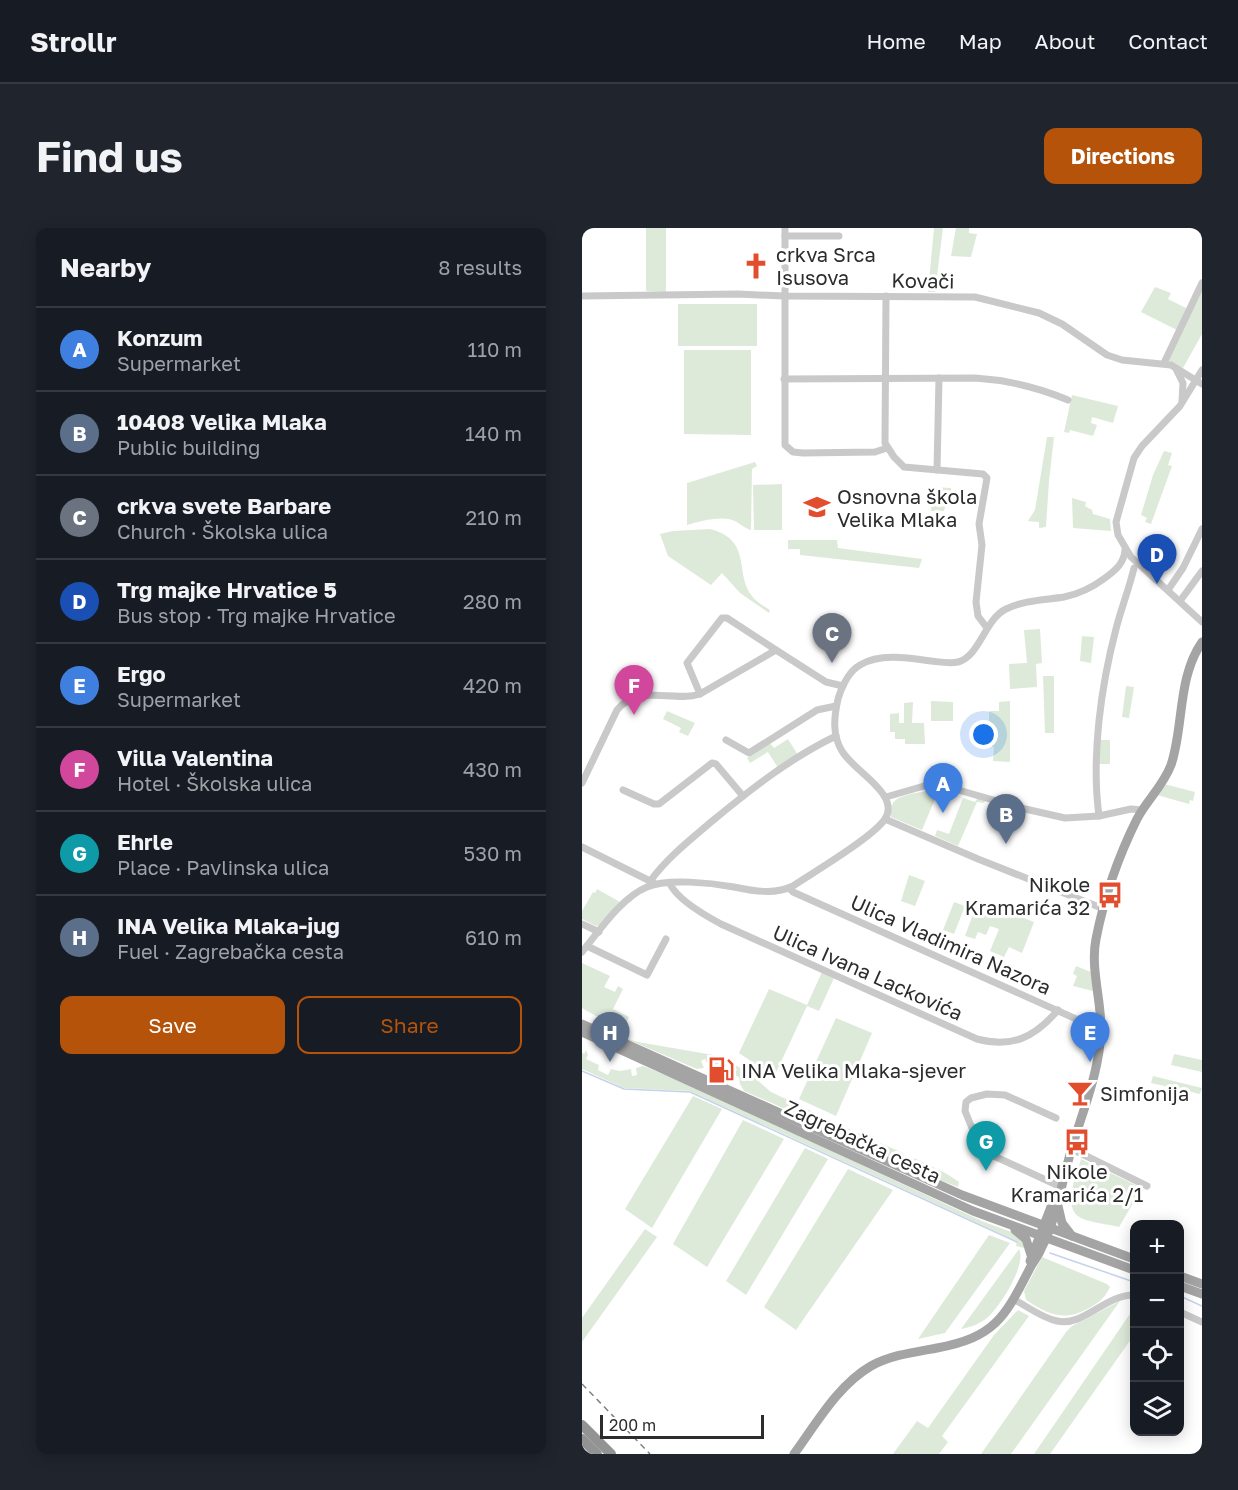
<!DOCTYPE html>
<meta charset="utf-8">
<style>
body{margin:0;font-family:"Golos Text",sans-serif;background:#20242c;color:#f1f3f6}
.controls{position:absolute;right:18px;bottom:18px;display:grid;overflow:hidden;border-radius:12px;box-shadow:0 3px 15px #0003}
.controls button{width:54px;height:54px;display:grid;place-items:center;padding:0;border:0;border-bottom:2px solid #363941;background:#171b24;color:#f1f3f6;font:30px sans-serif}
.scale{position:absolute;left:18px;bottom:15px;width:164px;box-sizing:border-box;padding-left:6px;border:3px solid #2c2c2c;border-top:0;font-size:16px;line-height:21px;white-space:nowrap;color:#2c2c2c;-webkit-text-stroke:4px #fff;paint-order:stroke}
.you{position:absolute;left:402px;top:507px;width:21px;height:21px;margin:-15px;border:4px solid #fff;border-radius:50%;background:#1a73e8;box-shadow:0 0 0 9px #1a73e833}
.badge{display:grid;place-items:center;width:39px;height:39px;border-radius:50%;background:#b45309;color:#fff;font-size:20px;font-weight:700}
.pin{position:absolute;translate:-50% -50px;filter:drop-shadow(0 2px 3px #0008)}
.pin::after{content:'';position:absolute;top:32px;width:21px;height:18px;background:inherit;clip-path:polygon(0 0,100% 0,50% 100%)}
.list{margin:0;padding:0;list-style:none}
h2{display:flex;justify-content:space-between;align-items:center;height:78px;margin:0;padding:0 24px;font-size:26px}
h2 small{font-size:20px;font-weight:400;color:#9ea1a6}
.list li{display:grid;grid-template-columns:39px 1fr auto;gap:18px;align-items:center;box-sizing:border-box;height:84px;padding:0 24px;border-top:2px solid #363941}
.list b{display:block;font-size:22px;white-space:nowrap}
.list p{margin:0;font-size:20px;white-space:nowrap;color:#9ea1a6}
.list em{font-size:20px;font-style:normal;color:#9ea1a6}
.actions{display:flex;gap:12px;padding:18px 24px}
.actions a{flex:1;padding:14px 0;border:2px solid #b45309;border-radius:12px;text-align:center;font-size:21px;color:#b45309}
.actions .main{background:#b45309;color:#fff}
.icon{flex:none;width:33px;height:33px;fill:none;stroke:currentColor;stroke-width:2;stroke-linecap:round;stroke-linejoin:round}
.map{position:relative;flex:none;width:620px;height:1226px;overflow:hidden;border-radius:12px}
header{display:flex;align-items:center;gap:36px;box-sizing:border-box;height:84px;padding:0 30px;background:#171b24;border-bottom:2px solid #363941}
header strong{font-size:28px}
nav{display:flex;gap:33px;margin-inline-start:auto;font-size:21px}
.intro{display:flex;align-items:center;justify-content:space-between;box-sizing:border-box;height:144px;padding:0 36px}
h1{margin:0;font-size:42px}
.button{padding:15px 27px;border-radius:12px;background:#b45309;color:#fff;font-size:21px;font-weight:700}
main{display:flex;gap:36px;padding:0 36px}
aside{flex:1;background:#171b24;border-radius:12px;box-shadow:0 3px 15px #0003}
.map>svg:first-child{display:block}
</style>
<header>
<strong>Strollr</strong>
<nav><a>Home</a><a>Map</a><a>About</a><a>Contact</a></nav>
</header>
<div class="intro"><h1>Find us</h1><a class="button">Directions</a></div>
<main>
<aside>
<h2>Nearby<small>8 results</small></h2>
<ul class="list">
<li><span class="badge" style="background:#3f7fe0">A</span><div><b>Konzum</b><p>Supermarket</p></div><em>110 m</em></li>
<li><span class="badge" style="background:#5c6f8a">B</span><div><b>10408 Velika Mlaka</b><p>Public building</p></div><em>140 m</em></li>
<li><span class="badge" style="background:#6b7280">C</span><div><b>crkva svete Barbare</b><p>Church · Školska ulica</p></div><em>210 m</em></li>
<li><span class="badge" style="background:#1a4fb4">D</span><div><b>Trg majke Hrvatice 5</b><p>Bus stop · Trg majke Hrvatice</p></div><em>280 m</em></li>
<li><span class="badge" style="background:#3f7fe0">E</span><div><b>Ergo</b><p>Supermarket</p></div><em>420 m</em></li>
<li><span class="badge" style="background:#d1479c">F</span><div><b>Villa Valentina</b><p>Hotel · Školska ulica</p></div><em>430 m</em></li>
<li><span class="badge" style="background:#0f9aa8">G</span><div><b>Ehrle</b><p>Place · Pavlinska ulica</p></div><em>530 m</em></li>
<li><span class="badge" style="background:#5c6f8a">H</span><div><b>INA Velika Mlaka-jug</b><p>Fuel · Zagrebačka cesta</p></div><em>610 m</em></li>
</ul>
<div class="actions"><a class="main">Save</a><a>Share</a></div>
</aside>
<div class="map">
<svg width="620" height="1226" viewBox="0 0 620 1226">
<rect width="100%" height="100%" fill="#fff"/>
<!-- green -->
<g fill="#deead9">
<polygon points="64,0 84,0 84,64 64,63"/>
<polygon points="352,0 361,0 353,64 346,64"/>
<polygon points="374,0 387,0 387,5 395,6 389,29 369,28"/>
<polygon points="573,59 589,65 586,71 606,81 595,102 559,84"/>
<polygon points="620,60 620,106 601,140 589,135 586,131"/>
<rect x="96" y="76" width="79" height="42"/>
<polygon points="102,122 169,122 169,207 102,206"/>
<polygon points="490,167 536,178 531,195 510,189 509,195 515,197 511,208 488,202 487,205 482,204"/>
<polygon points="465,209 472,209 467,253 464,299 457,300 457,294 446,293 453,282"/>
<polygon points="582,223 590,225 586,237 590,238 569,296 563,294 565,290 559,287 571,247"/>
<path d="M173 234 175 238 170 241 169 302C162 300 159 296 153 293 139 287 119 293 105 297V255Z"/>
<polygon points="200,256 200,302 172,302 171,257"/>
<polygon points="351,259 369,260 369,263 375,263 374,272 365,272 362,283 349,283"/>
<polygon points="490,270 504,274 503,278 510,282 511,286 528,291 529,303 491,300"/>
<path d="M128 301C171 312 152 345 170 368 174 374 182 378 188 382L187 385 158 365 140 345 129 357 86 328 78 306 91 303Z"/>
<polygon points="206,312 255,312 256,320 340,331 337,340 218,327 218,321 206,321"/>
<polygon points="458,401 460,435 454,436 455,459 428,461 427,436 445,435 442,402"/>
<polygon points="500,408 512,409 509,435 498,433"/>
<polygon points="461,448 472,448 472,505 463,505"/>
<polygon points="544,458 552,459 547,490 540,489"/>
<polygon points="349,473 371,474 371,493 349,493"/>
<polygon points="428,473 428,534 411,533 412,519 407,518 407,483 417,483 417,474"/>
<polygon points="331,474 330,495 342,495 343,516 323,516 323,511 313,511 313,504 308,504 308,486 317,485 317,495 322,495 322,475"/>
<polygon points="85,483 113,495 106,508 97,504 99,500 81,491"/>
<polygon points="206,511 216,527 196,540 186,524 168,535 165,530 188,515 192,520"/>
<polygon points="517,512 528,512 528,536 516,536"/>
<polygon points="582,556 613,564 611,573 608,572 607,576 575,567"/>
<path d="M354 562 353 571 340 602 309 589C309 585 309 579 311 575 316 566 345 563 354 562Z"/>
<polygon points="396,569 404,572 402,575 395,574 376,618 353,608 355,602 367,606 381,570 393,574"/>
<polygon points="327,647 343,653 333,678 319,673"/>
<polygon points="15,661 38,674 19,697 14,698 0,691 0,683 11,664 13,665"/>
<polygon points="372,674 383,678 372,706 361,702"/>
<polygon points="414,679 452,694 440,725 427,719 422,729 408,723 417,701 408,698 404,707 396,704 393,711 383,708 393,681 410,688"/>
<polygon points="0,735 28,748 22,759 33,764 36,758 41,761 31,781 47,789 40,803 0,780"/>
<polygon points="494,738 509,744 511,763 491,758 495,748 491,746"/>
<polygon points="240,744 252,750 237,783 225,778 191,851 179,840 157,825 187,761 225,777"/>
<polygon points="254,790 290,805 254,888 217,871"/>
<polygon points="40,809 56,814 137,828 167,845 189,864 284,909 279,912 271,912 241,898 223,893 201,880 162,863 158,856 157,849 152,847 155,841 149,836 139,831 135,838 131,836 134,828 129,828 130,836 126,837 123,831 119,833 122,840 115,841"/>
<polygon points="4,822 6,827 4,831 17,837 16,842 26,847 29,841 38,843 49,841 50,848 55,847 54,840 61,838 111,858 402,994 435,1006 443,1014 442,1020 434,1018 435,1013 108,863 42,860 0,841 0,824 2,826"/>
<polygon points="592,826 620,832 620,844 589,837"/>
<polygon points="571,848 620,860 618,866 569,855"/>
<polygon points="111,868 140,881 70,1000 43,981"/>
<polygon points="161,892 202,911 125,1039 91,1016"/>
<polygon points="289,911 321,925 326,939 282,919 287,915"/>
<polygon points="223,920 246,931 164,1067 144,1053"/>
<path d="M332 930 365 946 377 954 376 959C362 953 335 947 332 930Z"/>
<path d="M499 931 560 960 537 999C526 996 509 995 499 990 479 980 495 946 499 931Z"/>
<polygon points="266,941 311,962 214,1102 182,1079"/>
<polygon points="63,1001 75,1009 0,1114 0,1090"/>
<polygon points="407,1007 428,1015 363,1105 336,1111"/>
<path d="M437 1021C445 1037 418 1078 406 1089 398 1096 389 1099 379 1101Z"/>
<path d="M460 1029 525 1056 528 1059C523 1069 519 1073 509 1079 483 1094 469 1088 444 1072L442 1063Z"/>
<polygon points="538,1073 429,1226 399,1226 484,1104 490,1098"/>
<polygon points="552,1080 552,1107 468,1226 452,1226"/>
<polygon points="436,1082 447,1088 360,1208 366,1214 357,1226 311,1226 335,1193 346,1200 412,1107"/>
</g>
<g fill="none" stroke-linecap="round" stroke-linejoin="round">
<!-- stream -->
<g stroke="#c5d2ea" stroke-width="1.5">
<polyline points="0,843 42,861 108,864 435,1014"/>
<polyline points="468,1025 552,1054"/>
<polyline points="598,1068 620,1078"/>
</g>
<!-- minor -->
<g stroke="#c9c9c9" stroke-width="7">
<polyline points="203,0 203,217 211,224 221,225 293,224 305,220"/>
<polyline points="203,8 257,8"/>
<polyline points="0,68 156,66 202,68 393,69 457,85 480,96 525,127 540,132 589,137 620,156"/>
<polyline points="304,68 303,215 312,229 322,239 401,246 405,250 397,296 400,317 394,374 396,388 405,400"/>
<polyline points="582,135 620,55"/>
<polyline points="594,141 601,155 600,173"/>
<polyline points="620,142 598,178 560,218 552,230 534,294 536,307 549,329 620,394"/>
<path d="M202 151 393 150C426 152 455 159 486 172"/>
<polyline points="355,242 357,150"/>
<polyline points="586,362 601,340 620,301"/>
<polyline points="598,373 620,343"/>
<polyline points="118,466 105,435 140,390 145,390 194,422"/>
<polyline points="144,512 167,525 235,482 254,478"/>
<path d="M0 555 35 482C57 455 90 475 118 466L194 422 244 454 261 458"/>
<polyline points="41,562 72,576 77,576 130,535 134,536 161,568"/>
<polyline points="304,569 342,558 359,557 439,580 483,590 517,588 549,581 560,582"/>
<path d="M517 588C509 529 519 458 534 401 539 381 547 361 552 340"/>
<polyline points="303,591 396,631 522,681"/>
<polyline points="0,619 72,655"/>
<path d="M69 652C86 629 108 612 129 594 168 562 208 530 254 508"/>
<path d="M88 656C96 672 124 688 139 696L395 811C430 820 452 810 476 782"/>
<polyline points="207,660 211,664 512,799 519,799"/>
<polyline points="0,696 17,704"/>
<polyline points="5,718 65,747 84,711"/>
<path d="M0 724C17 703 40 669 65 659 85 650 130 655 152 659 171 663 193 667 211 658 232 644 291 609 303 591 319 566 271 543 260 523 250 507 252 489 256 471 260 458 266 444 278 437 298 425 327 430 349 433 358 434 368 436 376 434 398 428 403 391 424 381 442 372 463 372 482 369 497 366 511 359 523 350 534 342 542 335 543 322"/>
<polyline points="474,890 423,867 405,866 389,870 384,874 383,883 399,922 479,959"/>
<polyline points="490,921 565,958"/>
<path d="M433 1072C446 1079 460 1090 475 1093 502 1099 522 1067 552 1067"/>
<polyline points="598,1084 620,1094"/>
</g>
<!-- major -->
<g stroke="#a4a4a4" stroke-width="9">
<polyline points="0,796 380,967 552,1031"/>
<polyline points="0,804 391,983 552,1042"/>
<polyline points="476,978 480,995 490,1008"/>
<polyline points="433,1002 444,1011 449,1027"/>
<polyline points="448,1033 472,971"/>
<polyline points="598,1048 620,1056"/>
<polyline points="598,1058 620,1066"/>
<path d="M212 1226C234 1196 256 1157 289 1138 309 1127 333 1124 355 1120 412 1109 422 1091 447 1042 450 1035 456 1029 459 1021 475 990 479 956 489 923 500 884 517 846 519 804 520 775 508 740 514 711 522 670 536 629 555 591 565 572 581 558 589 537 602 499 595 450 620 414"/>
</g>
<!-- highway -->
<g stroke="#939393" stroke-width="10">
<polyline points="0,1197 29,1226"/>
<polyline points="0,1211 15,1226"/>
</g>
<!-- rail -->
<polyline stroke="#818181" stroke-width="1.5" stroke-dasharray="6 4.5" stroke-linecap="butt" points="0,1156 68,1226"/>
</g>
<!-- icons -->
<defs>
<g id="church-bare" transform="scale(2.07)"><path d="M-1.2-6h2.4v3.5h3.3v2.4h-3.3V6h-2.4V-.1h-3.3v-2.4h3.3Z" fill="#e24d2e" stroke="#fff" stroke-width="2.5" paint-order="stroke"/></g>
<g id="school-bare" transform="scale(2.07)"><path d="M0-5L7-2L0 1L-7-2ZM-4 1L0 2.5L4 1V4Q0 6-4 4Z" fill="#e24d2e" stroke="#fff" stroke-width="2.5" paint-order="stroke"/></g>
<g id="bus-bare" transform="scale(2.07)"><path d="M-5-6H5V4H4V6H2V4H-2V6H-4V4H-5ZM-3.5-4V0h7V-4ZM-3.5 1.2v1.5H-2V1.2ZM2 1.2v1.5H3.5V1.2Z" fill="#e24d2e" stroke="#fff" stroke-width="2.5" paint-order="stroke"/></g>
<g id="fuel-bare" transform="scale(2.07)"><path d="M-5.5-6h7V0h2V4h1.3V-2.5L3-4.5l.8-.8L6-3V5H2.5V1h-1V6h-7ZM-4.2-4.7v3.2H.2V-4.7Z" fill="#e24d2e" stroke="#fff" stroke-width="2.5" paint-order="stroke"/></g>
<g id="bar-bare" transform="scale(2.07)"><path d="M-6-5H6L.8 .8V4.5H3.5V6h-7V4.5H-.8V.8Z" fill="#e24d2e" stroke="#fff" stroke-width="2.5" paint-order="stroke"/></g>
</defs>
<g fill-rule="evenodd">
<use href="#church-bare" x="174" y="38"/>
<use href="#school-bare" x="235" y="279"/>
<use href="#bus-bare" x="528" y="667"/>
<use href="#fuel-bare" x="139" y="842"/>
<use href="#bar-bare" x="498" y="865"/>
<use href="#bus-bare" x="495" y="914"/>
</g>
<g text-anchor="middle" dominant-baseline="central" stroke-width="6" stroke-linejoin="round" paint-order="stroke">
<!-- poi labels -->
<g font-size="20" fill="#2c2c2c" stroke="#fff" text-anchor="start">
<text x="194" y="26">crkva Srca<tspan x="194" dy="23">Isusova</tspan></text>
<text x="255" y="268">Osnovna škola<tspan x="255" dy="23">Velika Mlaka</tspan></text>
<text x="508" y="656" text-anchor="end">Nikole<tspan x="508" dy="23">Kramarića 32</tspan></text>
<text x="159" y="842">INA Velika Mlaka-sjever</text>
<text x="518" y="865">Simfonija</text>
<text x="495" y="943" text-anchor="middle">Nikole<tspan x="495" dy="23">Kramarića 2/1</tspan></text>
</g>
<!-- street labels -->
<g font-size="20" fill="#2c2c2c" stroke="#fff">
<text transform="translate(341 52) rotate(1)">Kovači</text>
<text transform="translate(369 716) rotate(24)">Ulica Vladimira Nazora</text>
<text transform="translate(286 744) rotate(24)">Ulica Ivana Lackovića</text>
<text transform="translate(281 913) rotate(25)">Zagrebačka cesta</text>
</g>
</g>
</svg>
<div class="controls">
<button>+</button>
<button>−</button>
<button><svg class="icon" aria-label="locate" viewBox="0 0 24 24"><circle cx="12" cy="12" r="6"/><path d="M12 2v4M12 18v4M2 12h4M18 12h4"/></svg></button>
<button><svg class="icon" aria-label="layers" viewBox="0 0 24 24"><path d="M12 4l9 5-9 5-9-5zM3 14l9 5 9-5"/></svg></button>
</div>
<div class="scale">200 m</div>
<div class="you"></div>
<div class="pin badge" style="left:361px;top:585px;background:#3f7fe0">A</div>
<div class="pin badge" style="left:424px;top:616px;background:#5c6f8a">B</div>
<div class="pin badge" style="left:250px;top:435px;background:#6b7280">C</div>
<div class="pin badge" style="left:575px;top:356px;background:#1a4fb4">D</div>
<div class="pin badge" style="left:508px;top:834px;background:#3f7fe0">E</div>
<div class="pin badge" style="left:52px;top:487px;background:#d1479c">F</div>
<div class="pin badge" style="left:404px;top:943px;background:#0f9aa8">G</div>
<div class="pin badge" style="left:28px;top:834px;background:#5c6f8a">H</div>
</div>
</main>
